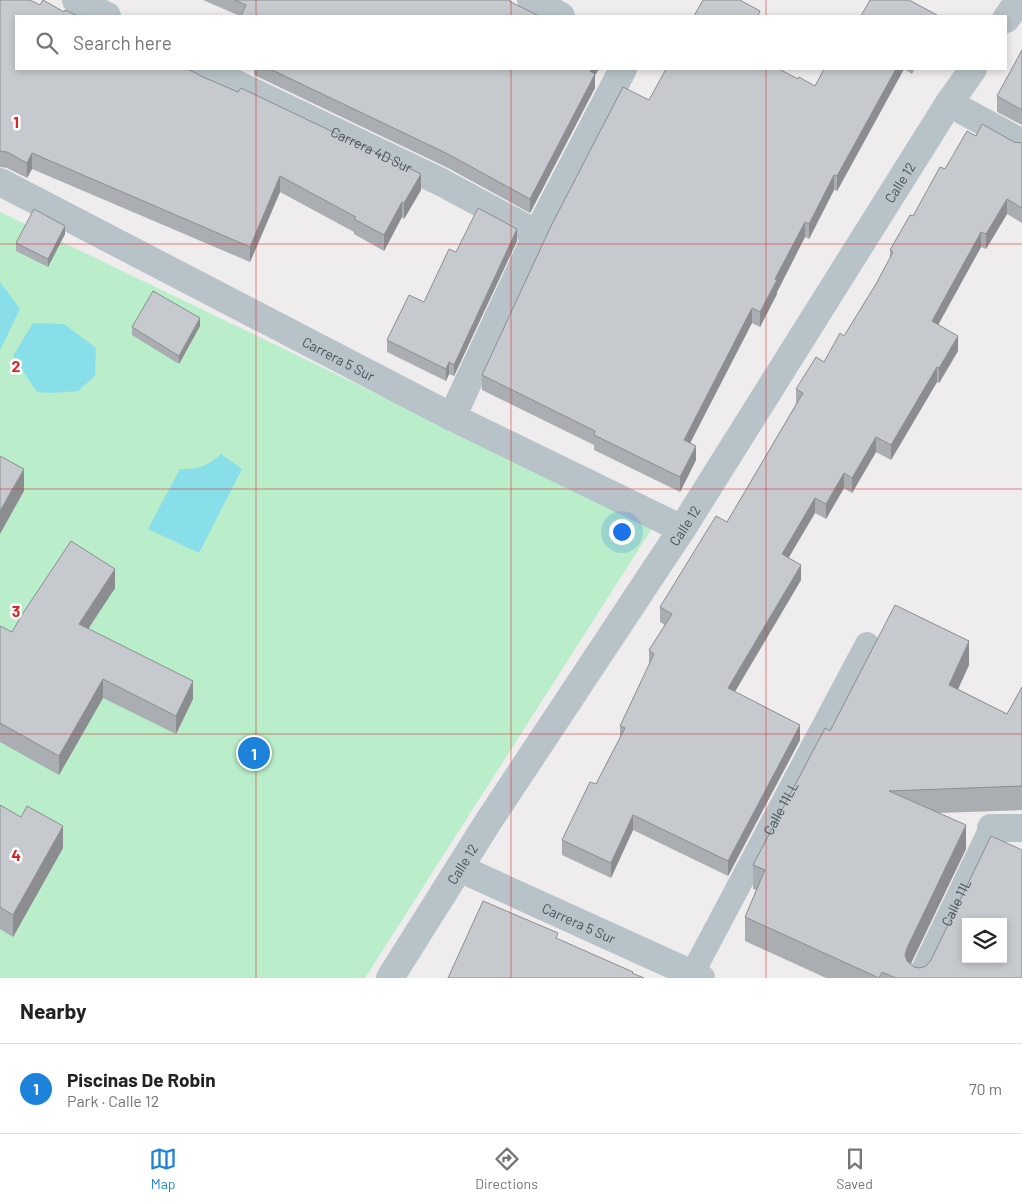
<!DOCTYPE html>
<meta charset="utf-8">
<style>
body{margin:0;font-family:Barlow,sans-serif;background:#f2f2f2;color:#222}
.controls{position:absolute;right:15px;bottom:15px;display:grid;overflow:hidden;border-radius:0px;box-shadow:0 2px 8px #0003}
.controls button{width:45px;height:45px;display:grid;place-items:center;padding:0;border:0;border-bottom:1px solid #e0e0e0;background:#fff;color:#222;font:25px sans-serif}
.you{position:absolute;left:621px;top:531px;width:18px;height:18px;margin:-12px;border:4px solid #fff;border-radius:50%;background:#1a73e8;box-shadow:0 0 0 8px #1a73e833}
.badge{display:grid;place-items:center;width:32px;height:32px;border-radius:50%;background:#1d82d9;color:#fff;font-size:16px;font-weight:700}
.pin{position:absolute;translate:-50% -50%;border:2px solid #fff;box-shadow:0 1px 5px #0006}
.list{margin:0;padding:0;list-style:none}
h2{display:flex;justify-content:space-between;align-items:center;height:65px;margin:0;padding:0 20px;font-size:21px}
h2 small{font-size:16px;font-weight:400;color:#767676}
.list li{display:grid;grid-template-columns:32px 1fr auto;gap:15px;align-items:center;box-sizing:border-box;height:90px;padding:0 20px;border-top:1px solid #e0e0e0}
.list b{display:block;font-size:19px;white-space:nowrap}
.list p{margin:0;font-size:16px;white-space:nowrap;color:#767676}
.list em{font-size:16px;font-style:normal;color:#767676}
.icon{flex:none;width:28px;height:28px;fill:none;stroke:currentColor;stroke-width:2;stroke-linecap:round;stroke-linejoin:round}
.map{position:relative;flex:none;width:1022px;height:978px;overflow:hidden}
.search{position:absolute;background:#fff;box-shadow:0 2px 8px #0003;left:15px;right:15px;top:15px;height:55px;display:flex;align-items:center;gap:12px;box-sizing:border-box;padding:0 18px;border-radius:0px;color:#767676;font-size:19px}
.sheet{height:155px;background:#fff}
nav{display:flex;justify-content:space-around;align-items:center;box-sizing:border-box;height:70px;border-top:1px solid #e0e0e0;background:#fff;font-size:14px;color:#767676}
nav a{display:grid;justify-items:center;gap:2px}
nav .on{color:#1d82d9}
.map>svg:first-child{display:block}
</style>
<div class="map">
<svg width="1022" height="978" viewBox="0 0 1022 978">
<rect width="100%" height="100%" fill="#efeced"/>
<!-- green -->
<polygon fill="#baedc9" points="0,212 653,527 365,978 0,978"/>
<!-- water -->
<g fill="#88dfe9">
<polygon points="0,282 20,309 0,350"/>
<polygon points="33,323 64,324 96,348 95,376 78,391 53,393 37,392 13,356"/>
<path d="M221 454 242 469 199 553 148 529 180 469C200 469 206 467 221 454Z"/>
</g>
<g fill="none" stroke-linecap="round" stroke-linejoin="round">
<!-- service -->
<g stroke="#b8c3c9" stroke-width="24">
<path id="s1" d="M692 974 867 644"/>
<path id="s2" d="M919 978 991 828"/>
</g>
<!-- minor -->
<g stroke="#b8c3c9" stroke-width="28">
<polyline points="76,0 107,16"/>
<polyline points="531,0 561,16"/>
<polyline points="1006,19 1019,0"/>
<path id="s3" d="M205 69 441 182 537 234"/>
<polyline points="949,103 1022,143"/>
<path id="s4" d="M0 182 452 417 682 529"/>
<polyline points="452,417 537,234 623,69"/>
<polyline points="991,828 1022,828"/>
<path id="s5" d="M459 868 701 978"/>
<path id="s6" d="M390 978 488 822 682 529 949 103 973 69"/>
</g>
</g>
<!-- wall -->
<g fill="#aaaeb2">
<polygon points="0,0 40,5 64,12 78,16 16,16 421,190 404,219 402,217 384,251 354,234 354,232 280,192 250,262 32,169 27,178 7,168 0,167"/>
<polygon points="203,0 510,0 240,16"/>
<polygon points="1022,50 1022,125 997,112 997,96"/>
<polygon points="254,69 599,69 595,75 595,88 530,213 448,168 254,75"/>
<polygon points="824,69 915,69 912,74 904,69 837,191 834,190 809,239 805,237 777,292 777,294 760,327 752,323 690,443 696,460 680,492 594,450 594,445 482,390 482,375 649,100 798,79 815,86"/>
<polygon points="976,136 1022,143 1022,223 1007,214 986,249 981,247 938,325 958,351 939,383 937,382 891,460 876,452 852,493 844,488 826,519 815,513 788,558 801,580 735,692 800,740 728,876 633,830 611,878 562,855 562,840 596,784 620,738 620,726 649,665 649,650 665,625 660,622 660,607 727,522 796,404 796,389 824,362 844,336 876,284 890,258 890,250 945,169"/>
<polygon points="65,234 48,267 16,251 16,243"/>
<polygon points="517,241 454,376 449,374 446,381 387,352 387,340 424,302 456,252"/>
<polygon points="200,326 179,364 132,335 132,327"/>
<polygon points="115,588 88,629 193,699 176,734 103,698 59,775 0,742 0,626 12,632"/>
<polygon points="969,665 958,689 1007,714 1022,687 1022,810 939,813 966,849 910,964 914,967 920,968 1022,978 826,978 745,941 745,917 756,890 753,889 753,865 830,731"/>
<polygon points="0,805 63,848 13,937 0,929"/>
</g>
<!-- shaded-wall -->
<g fill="#8b8d91">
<polygon points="591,69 599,69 595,75 595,88 530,213 530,199"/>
<polygon points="896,69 904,69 837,191 837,176"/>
<polygon points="32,153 32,169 27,178 27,163"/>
<polygon points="421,174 421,190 404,219 404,203"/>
<polygon points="834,175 834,190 809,239 809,224"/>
<polygon points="280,176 280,192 250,262 250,247"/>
<polygon points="1007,199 1007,214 986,249 986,234"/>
<polygon points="402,202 402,217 384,251 384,235"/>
<polygon points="805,222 805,237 777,292 777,294 760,327 760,312 775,279"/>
<polygon points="65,226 65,234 48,267 48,259"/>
<polygon points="517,229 517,241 454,376 454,365"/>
<polygon points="981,232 981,247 932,336 932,321"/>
<polygon points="752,308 752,323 684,455 684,440"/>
<polygon points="200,318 200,326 179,364 179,356"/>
<polygon points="958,336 958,351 939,383 939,368"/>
<polygon points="449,362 449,374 446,381 446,369"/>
<polygon points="937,367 937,382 891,460 891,445"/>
<polygon points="876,437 876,452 852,493 852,478"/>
<polygon points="696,446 696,460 680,492 680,477"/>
<polygon points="24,469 24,491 0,534 0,511"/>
<polygon points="844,473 844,488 826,519 826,504"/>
<polygon points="815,498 815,513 782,569 782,554"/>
<polygon points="801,565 801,580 728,703 728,688"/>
<polygon points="115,569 115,588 79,643 79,624"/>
<polygon points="969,641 969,665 949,709 949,685"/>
<polygon points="103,679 103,698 59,775 59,756"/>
<polygon points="193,681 193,699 176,734 176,716"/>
<polygon points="800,725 800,740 728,876 728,861"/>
<polygon points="633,815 633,830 611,878 611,863"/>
<polygon points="966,825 966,849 907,972 905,955 907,948"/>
<polygon points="63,826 63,848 13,937 13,915"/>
</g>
<!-- building -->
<g fill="#c6cacf" stroke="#8b8d91" fill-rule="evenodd">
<polygon points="0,0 30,0 40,5 43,0 64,12 65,10 78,16 16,16 16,69 188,69 203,77 238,92 241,88 421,174 404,203 402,202 384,235 354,219 356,217 280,176 250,247 32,153 27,163 7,152 0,151"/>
<polygon points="235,0 510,0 509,1 539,16 241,16 246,5"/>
<polygon points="703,0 740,0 760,11 758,16 694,16"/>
<polygon points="870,0 909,0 937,15 936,16 861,16"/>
<polygon points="1022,50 1022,110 997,96"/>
<polygon points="270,69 591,69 590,71 595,74 530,199 448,154"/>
<polygon points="666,69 779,69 798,79 799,77 815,86 824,69 896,69 837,176 834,175 809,224 805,222 775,279 777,280 760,312 752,308 684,440 696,446 680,477 594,435 595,431 482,375 551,226 623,87 649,100"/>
<polygon points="982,124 1014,142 1022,143 1022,208 1007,199 986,234 981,232 932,321 958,336 939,368 937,367 891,445 876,437 852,478 844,473 826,504 815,498 782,554 801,565 728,688 800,725 728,861 633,815 611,863 562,840 590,782 596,784 625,728 620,726 654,654 649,650 672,614 660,607 716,516 727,522 803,393 796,389 816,357 824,362 840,333 844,336 876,284 893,252 890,250 910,215 913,216 940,167 945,169 967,131 976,136"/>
<polygon points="478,208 517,229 454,365 449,362 446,369 387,340 409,295 424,302 449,249 456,252"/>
<polygon points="34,209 65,226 48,259 16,243"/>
<polygon points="153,291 200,318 179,356 132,327"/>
<polygon points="0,456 24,469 0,511"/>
<polygon points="71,541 115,569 79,624 193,681 176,716 103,679 59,756 0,723 0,626 12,632 23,613"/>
<path d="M895 605 969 641 949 685 1007 714 1022 687V786L889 791 966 825 907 948 905 955 907 961 914 967 920 968 926 966 931 960 991 836 1022 850V978H896L882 972 879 978 745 917 765 870 753 865 825 728 830 731ZM966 922H1003V959H966Z"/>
<polygon points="0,805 21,817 27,806 63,826 13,915 0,907"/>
<polygon points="483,901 558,933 556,938 633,972 632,973 644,978 448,978"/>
</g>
<!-- grid -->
<path fill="none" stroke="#d62828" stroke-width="1" stroke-opacity="0.55" d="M256 0V16M511 0V16M766 0V16M256 69V978M511 69V978M766 69V978M0 244H1022M0 489H1022M0 734H1022"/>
<g text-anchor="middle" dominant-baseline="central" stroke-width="5" stroke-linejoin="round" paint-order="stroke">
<!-- street labels -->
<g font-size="14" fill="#455259" stroke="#fff">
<text stroke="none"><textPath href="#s3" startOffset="185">Carrera 4D Sur</textPath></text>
<text stroke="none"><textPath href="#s6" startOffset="945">Calle 12</textPath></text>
<text stroke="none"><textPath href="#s4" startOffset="382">Carrera 5 Sur</textPath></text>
<text stroke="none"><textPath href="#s6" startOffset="540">Calle 12</textPath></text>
<text stroke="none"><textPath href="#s1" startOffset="188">Calle 11LL</textPath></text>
<text stroke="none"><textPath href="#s6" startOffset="135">Calle 12</textPath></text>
<text stroke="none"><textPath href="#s2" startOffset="84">Calle 11L</textPath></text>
<text stroke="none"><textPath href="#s5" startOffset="132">Carrera 5 Sur</textPath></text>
</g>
</g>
<g font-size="16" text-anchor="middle" font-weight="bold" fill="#d62828" stroke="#fff" stroke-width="5" stroke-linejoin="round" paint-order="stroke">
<text x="16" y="128">1</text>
<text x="16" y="372">2</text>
<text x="16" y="617">3</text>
<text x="16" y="861">4</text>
</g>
</svg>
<div class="controls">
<button><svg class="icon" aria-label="layers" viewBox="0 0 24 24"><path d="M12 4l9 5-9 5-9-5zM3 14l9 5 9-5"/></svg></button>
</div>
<div class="you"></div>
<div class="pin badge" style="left:254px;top:753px">1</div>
<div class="search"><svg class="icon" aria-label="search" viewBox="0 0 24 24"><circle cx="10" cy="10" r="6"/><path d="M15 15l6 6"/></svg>Search here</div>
</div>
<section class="sheet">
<h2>Nearby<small></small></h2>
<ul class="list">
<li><span class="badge">1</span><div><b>Piscinas De Robin</b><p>Park · Calle 12</p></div><em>70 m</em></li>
</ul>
</section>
<nav>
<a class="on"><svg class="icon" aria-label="map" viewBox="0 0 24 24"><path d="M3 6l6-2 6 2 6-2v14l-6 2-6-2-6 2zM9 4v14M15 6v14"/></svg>Map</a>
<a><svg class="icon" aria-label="directions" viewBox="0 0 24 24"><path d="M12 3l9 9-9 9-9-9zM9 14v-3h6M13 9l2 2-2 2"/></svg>Directions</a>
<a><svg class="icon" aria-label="saved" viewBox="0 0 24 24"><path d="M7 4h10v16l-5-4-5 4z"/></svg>Saved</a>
</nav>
